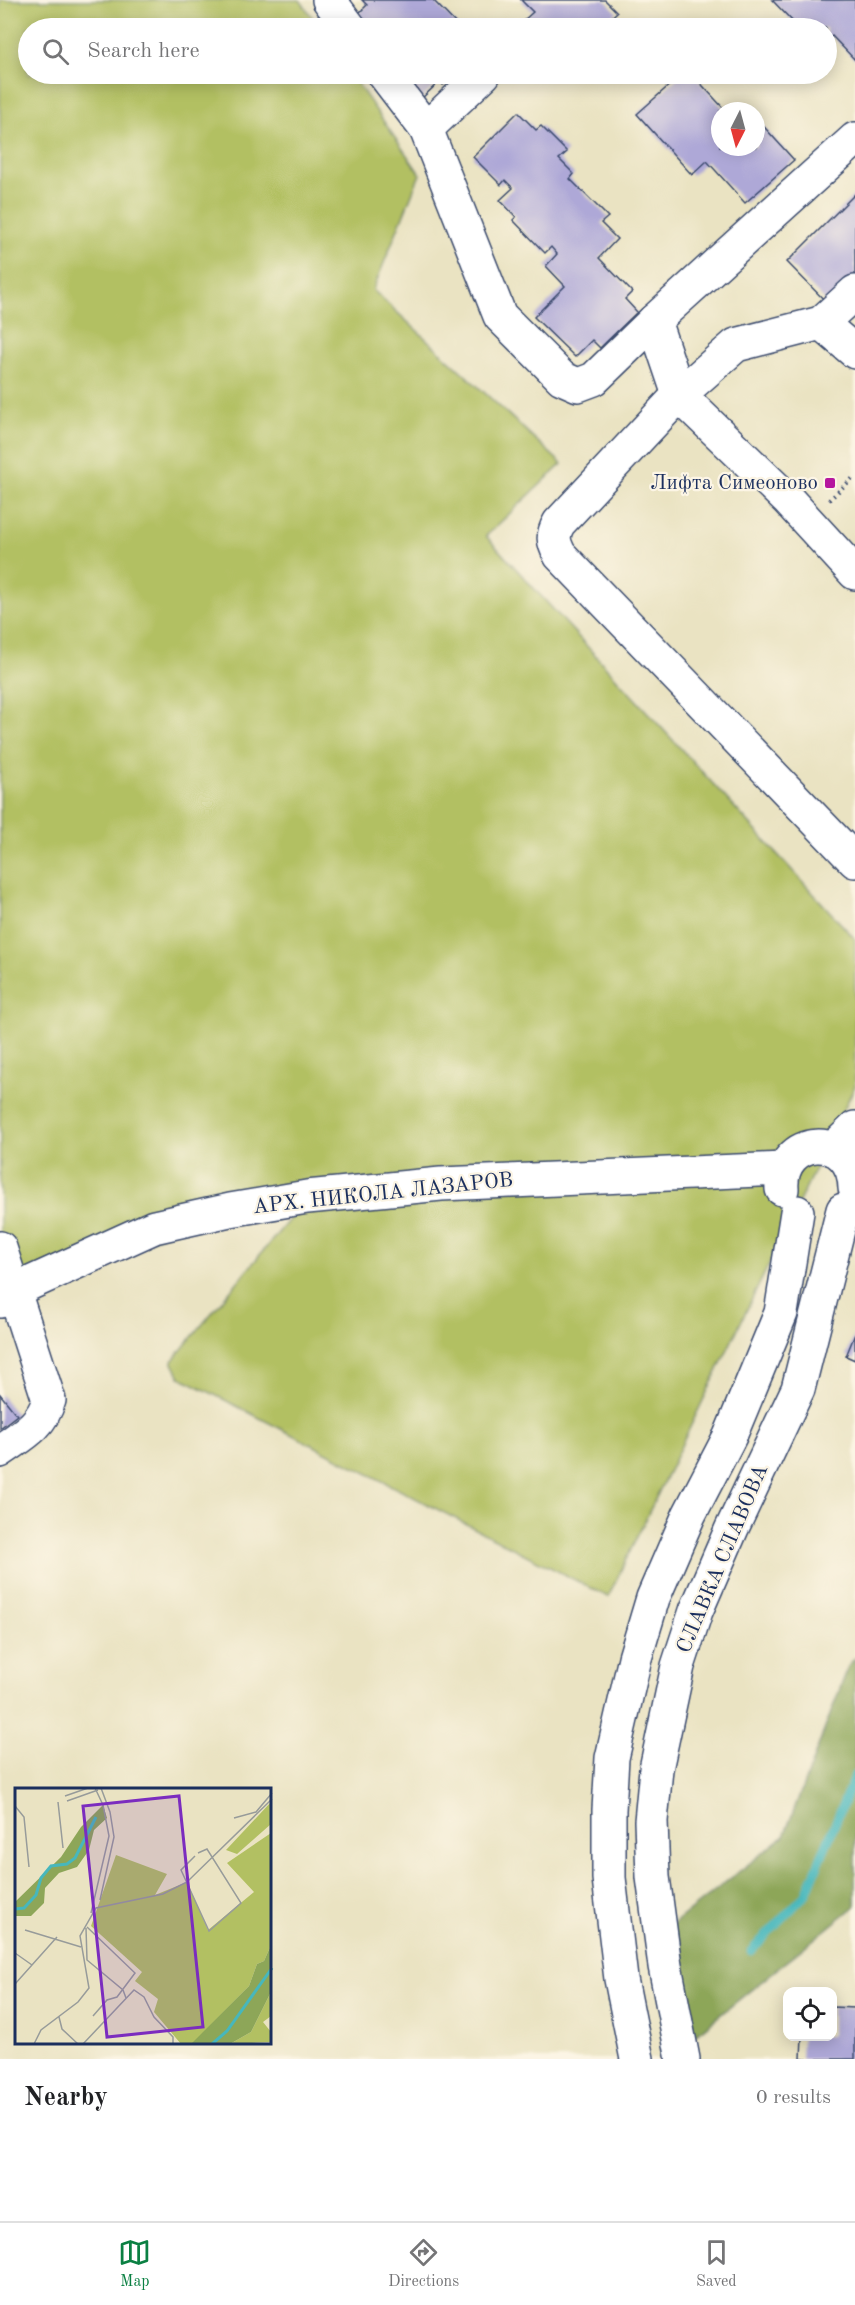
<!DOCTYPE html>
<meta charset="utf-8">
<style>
body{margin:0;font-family:"Old Standard TT",serif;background:#f6f6f6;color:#202124}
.controls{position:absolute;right:18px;bottom:18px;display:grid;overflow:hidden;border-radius:12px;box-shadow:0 3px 15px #0003}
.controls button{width:54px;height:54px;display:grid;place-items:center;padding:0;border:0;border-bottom:2px solid #e0e0e0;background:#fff;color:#202124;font:30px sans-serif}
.compass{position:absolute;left:711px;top:102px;width:54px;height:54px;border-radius:50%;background:#fff;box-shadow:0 3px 15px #0003;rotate:186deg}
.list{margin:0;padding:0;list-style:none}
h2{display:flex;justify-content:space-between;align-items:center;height:78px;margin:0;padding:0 24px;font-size:26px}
h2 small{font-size:20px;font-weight:400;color:#757577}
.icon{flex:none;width:33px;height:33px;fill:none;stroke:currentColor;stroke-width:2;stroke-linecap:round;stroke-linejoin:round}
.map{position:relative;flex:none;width:855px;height:2059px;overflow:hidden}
.search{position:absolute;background:#fff;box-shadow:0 3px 15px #0003;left:18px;right:18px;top:18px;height:66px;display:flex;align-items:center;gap:15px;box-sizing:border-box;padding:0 21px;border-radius:33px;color:#757577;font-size:22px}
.sheet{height:162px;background:#fff}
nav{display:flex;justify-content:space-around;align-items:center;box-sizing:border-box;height:84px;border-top:2px solid #e0e0e0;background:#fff;font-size:16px;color:#757577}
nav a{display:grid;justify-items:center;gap:3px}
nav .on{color:#0b8043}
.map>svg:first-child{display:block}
</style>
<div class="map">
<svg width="855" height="2059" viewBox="0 0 855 2059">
<rect width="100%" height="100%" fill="#fcf5e5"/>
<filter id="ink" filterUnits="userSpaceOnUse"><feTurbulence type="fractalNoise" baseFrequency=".0167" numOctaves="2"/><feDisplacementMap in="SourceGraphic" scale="12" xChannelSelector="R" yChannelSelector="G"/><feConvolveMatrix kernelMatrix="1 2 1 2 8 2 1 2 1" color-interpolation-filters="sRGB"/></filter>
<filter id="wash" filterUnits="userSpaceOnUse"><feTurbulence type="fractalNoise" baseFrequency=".008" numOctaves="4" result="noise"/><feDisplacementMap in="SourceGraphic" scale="24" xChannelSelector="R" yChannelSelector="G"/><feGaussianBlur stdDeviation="1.35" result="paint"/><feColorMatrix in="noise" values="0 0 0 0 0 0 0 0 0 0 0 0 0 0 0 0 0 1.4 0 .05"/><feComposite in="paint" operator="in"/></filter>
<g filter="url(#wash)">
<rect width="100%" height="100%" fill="#eae3c2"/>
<!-- green -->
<polygon fill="#b2c062" stroke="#667860" stroke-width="1.5" points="0,0 300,0 320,28 28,28 28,74 351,74 420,174 373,290 562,464 486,536 855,939 855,1086 608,1597 180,1377 172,1361 307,1198 230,1210 13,1291 0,1248"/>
<!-- forest -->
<polygon fill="#8da658" stroke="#546a5b" stroke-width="1.5" points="855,1658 855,1906 679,2048 660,1934 784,1836 849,1665"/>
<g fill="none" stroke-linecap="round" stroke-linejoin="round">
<!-- stream -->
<polyline stroke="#47b7bc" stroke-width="9" points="751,1951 806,1894 855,1775"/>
</g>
<g id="blocks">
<!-- building -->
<g fill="#aea8d7">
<polygon points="362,0 433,0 460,28 365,28 354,18 367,5"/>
<polygon points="521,0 605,0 617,12 600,28 530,28 523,21 533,12"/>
<polygon points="772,0 855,0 855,60 832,36 826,41 826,28 799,28"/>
<polygon points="409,74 455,74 443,85 440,81 418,102 400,82"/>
<polygon points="682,74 692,74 726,111 720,111 720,147 756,147 756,118 794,160 745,203 707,161 692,175 637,114"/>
<polygon points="518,112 536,130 541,126 567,152 559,159 574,174 570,179 608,217 601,223 617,239 599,258 632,292 625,299 637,312 600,348 592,340 575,357 534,317 565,286 546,266 557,254 551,247 545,253 513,220 516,217 500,200 513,188 505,180 501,185 473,157"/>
<polygon points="855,194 855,285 832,308 787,262"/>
<polygon points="855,1334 855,1360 846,1356"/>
<polygon points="0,1394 17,1415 0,1428"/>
<polygon points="832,2007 855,2008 855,2059 801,2059 802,2036 832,2036"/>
</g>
</g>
</g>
<g filter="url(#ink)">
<use href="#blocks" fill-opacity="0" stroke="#3a4a6d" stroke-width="1.5"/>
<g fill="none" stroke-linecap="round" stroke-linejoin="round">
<!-- minor casing -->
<g stroke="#3a4a6d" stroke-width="36">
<g id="minor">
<polyline points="329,0 350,28"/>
<polyline points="384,74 426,129 500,316 562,378 578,385 594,379 654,321 855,139"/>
<polyline points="426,129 484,74"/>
<path d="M855 292 821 323 736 345 679 395 559 523C552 535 553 542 560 555L855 861"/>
<polyline points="654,321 679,395 788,500 855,573"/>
<polyline points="821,323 855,352"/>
<polyline points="833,1149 855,1128"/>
<path d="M782 1189C778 1135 854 1129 855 1188"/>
<path d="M0 1248 49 1400C41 1427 22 1435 0 1451"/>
<polyline points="0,1301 13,1291 154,1227 230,1210 307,1197 441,1184 784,1169"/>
<polyline points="637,2059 621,1979 609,1878 609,1810 612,1758 635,1658 653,1598 689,1515 730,1436 781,1313 797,1212"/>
<polyline points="683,2059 665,1966 653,1877 651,1821 656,1769 678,1666 696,1611 732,1528 798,1389 843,1210"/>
</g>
</g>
<!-- path -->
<polyline stroke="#3a4a6d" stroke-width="4" stroke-dasharray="1.5 4.5" stroke-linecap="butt" points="829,500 855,476"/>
<!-- minor -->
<use href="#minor" stroke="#fff" stroke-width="33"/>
</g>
</g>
<!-- markers -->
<rect fill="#b5179e" stroke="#fcf5e5" stroke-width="2" x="824" y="477" width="12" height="12" rx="3"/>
<g text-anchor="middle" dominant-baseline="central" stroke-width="4.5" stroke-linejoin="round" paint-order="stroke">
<!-- poi labels -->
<g font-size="21" fill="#1b2f5e" stroke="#fcf5e5" text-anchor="end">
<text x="818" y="483">Лифта Симеоново</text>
</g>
<!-- street labels -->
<g font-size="21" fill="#1b2f5e" stroke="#fcf5e5">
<text transform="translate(383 1194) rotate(-6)">АРХ. НИКОЛА ЛАЗАРОВ</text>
<text transform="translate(723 1559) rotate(-67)">СЛАВКА СЛАВОВА</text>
</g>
</g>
<!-- overview -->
<g transform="translate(15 1788)">
<rect width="256" height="256" fill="#eae3c2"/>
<path d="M256 14V36L222 66 211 62ZM256 45V157L249 173 242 176 234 198 177 256H166L139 224 143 211 120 193 127 184 76 138 101 67 152 86 140 107 172 94 193 142 239 104 212 75ZM256 204V228L248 234 256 244V254L215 256 236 244Z" fill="#b2c062"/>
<path d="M88 17 92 30 79 42 74 62 62 79 44 85 30 100 29 115 16 128H0V114L46 69 66 39ZM256 157V204L236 244 215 256H166L177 255 234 198 242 176 249 173Z" fill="#8da658"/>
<path fill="none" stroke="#47b7bc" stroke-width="3" d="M0 121 9 120 21 107 26 90 36 78 52 76 60 70 81 29M197 256 212 243 257 180"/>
<path fill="none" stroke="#979b9a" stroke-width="1.5" d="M50 8 73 0M52 13 83 2M43 14 48 60M0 18 9 29 14 79M219 30 241 24 257 5M180 68 166 82 194 143 226 115 192 61 183 65M85 112 99 49 95 24 86 0M76 125 94 48 88 17 80 0M72 139 120 185 102 209 92 212 78 228M71 140 72 172 108 202 111 210M10 142 66 159M0 165 17 177M0 196 42 149M44 229 47 241 63 256M19 256 26 242 63 214 74 200 65 148 81 120 148 106 172 94 257 11M68 256 119 202 129 209 139 229 158 249V256"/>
<path fill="#7b2cbf" fill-opacity="0.15" stroke="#7b2cbf" stroke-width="3" d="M164 8 188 239 92 249 68 18Z"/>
<rect width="256" height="256" fill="none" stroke="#1b2f5e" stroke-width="3"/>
</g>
</svg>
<div class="controls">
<button><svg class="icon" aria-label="locate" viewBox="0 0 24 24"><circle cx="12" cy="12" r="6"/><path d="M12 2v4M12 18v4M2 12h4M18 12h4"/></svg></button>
</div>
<svg class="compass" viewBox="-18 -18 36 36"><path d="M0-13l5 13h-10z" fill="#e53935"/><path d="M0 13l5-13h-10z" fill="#757577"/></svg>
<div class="search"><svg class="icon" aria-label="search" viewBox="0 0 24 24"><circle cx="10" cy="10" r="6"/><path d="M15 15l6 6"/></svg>Search here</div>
</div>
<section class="sheet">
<h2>Nearby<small>0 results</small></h2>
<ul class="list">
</ul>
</section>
<nav>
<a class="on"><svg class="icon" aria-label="map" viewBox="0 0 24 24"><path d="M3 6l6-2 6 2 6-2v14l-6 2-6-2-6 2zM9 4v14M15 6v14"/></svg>Map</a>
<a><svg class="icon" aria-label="directions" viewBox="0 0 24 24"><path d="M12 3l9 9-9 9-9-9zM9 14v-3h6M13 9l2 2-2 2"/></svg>Directions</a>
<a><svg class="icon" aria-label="saved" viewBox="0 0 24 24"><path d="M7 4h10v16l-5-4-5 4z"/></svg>Saved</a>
</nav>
